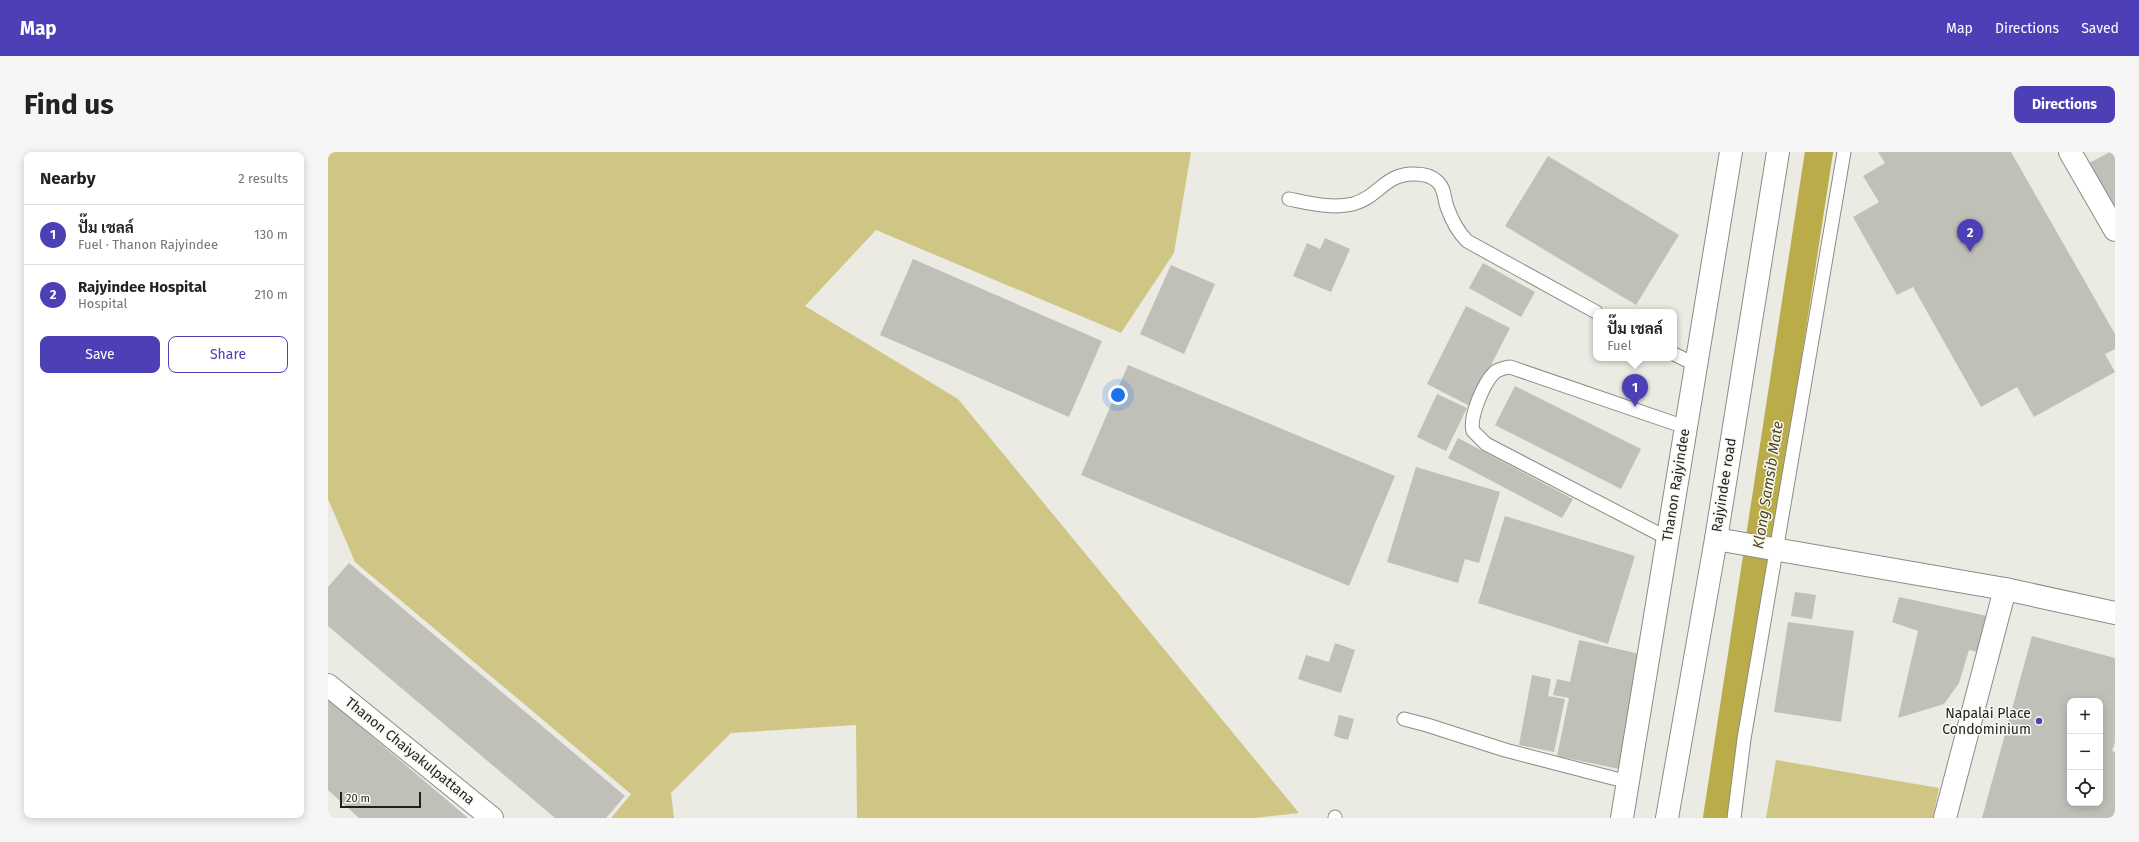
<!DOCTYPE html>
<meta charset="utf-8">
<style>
body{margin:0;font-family:"Fira Sans",Sarabun,sans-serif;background:#f6f6f6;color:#222}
.controls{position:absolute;right:12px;bottom:12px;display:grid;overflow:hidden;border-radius:8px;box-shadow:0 2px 10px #0003}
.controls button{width:36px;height:36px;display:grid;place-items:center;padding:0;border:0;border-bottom:1px solid #e0e0e0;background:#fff;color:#222;font:20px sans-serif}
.scale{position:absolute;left:12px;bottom:10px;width:81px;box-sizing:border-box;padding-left:4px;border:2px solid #1f1f1d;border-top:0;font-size:11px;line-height:14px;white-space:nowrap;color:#1f1f1d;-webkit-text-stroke:3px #f9f8f2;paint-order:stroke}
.you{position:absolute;left:790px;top:243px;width:14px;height:14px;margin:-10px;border:3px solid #fff;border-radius:50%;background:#1a73e8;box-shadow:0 0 0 6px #1a73e833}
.badge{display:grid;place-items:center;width:26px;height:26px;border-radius:50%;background:#4d3fb6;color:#fff;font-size:13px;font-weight:700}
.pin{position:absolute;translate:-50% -33px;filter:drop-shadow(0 1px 2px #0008)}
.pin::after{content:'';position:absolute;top:21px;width:14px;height:12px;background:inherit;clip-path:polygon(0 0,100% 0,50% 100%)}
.popup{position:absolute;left:1265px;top:157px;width:84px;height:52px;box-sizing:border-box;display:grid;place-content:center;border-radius:8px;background:#fff;filter:drop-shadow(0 1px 3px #0005);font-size:13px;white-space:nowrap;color:#767676}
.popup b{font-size:15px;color:#222}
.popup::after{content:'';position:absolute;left:50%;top:100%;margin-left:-8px;border:8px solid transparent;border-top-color:#fff}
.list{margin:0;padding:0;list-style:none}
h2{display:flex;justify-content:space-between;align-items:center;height:52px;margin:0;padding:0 16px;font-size:17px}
h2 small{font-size:13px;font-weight:400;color:#767676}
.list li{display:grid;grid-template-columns:26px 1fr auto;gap:12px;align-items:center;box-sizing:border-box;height:60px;padding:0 16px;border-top:1px solid #e0e0e0}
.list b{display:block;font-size:15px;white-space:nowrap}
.list p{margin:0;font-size:13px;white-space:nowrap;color:#767676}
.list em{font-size:13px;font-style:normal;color:#767676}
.actions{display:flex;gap:8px;padding:12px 16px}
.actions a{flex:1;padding:9px 0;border:1px solid #4d3fb6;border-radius:8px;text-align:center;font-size:14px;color:#4d3fb6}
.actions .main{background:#4d3fb6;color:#fff}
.icon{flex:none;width:22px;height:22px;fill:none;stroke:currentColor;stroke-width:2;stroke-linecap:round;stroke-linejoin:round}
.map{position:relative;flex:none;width:1787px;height:666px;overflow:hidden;border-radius:8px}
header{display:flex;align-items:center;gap:24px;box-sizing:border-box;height:56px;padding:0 20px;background:#4d3fb6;color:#fff}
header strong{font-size:19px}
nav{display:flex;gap:22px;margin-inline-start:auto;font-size:14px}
.intro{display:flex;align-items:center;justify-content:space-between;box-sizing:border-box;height:96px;padding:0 24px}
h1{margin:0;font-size:28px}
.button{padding:10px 18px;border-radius:8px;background:#4d3fb6;color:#fff;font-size:14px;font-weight:700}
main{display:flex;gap:24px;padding:0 24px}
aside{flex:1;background:#fff;border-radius:8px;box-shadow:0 2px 10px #0003}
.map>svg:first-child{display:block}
</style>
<header>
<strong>Map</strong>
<nav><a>Map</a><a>Directions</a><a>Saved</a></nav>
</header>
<div class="intro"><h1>Find us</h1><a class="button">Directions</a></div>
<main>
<aside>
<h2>Nearby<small>2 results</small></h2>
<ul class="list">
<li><span class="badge">1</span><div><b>ปั๊ม เชลล์</b><p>Fuel · Thanon Rajyindee</p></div><em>130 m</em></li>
<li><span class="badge">2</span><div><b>Rajyindee Hospital</b><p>Hospital</p></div><em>210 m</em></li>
</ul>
<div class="actions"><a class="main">Save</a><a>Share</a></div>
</aside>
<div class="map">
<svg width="1787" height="666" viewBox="0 0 1787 666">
<rect width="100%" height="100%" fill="#ebebe4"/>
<!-- green -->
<g fill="#cfc685">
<polygon points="0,0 863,0 846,101 793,181 548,78 477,154 630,247 971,661 926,666 529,666 528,573 403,581 343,641 346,666 283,666 303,642 27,410 0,347"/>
<polygon points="1448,608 1611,636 1605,666 1438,666"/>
</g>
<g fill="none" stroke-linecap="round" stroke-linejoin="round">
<!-- canal -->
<polyline stroke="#baad49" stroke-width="28" points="1389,666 1491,0"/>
</g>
<!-- building -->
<g fill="#c0c0b9" fill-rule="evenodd">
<polygon points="1550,0 1683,0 1787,182 1787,197 1777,202 1787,220 1706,265 1689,235 1653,255 1585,135 1569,143 1525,65 1551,50 1535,24 1557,11"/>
<polygon points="1782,0 1787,0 1787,59 1761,11"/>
<polygon points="1220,4 1351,83 1308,153 1177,74"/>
<polygon points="997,86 1022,97 1003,140 965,124 979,91 992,97"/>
<polygon points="585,107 774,189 741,265 552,183"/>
<polygon points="1155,111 1207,140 1193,165 1141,136"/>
<polygon points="843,113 887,132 856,202 812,182"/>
<polygon points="1138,154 1182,176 1142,254 1099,232"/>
<polygon points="800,213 1067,324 1021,434 753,323"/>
<polygon points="1187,234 1313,297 1293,337 1167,273"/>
<polygon points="1109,242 1139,256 1118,299 1089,285"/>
<polygon points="1130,286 1245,347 1234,366 1120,306"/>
<polygon points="1088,315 1172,340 1151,411 1137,407 1130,431 1059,410"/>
<polygon points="1177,364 1307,404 1280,492 1150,451"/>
<polygon points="21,411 297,644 278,666 227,666 0,474 0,435"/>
<polygon points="1467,440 1488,443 1484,467 1463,464"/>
<polygon points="1571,445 1664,465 1654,501 1641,498 1631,531 1616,552 1570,566 1590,479 1564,470"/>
<polygon points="1460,470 1526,479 1513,570 1446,560"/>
<path d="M1704 484 1787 506V590L1784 599 1787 600V666H1654ZM1742 549H1772V651H1742Z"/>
<polygon points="1251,488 1316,503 1291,617 1229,604 1241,546 1225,543 1229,527 1242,530"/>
<polygon points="1007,491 1027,498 1013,541 970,527 978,503 1001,510"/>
<polygon points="1204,523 1223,527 1220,544 1237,547 1226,600 1191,593"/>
<polygon points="0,547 140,666 31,666 0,638"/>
<polygon points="1011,563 1026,567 1020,588 1006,584"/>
</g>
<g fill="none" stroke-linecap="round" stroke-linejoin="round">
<!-- lane casing -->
<g stroke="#8c8c86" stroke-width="15">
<g id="lane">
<path d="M961 47C982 51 1004 57 1025 52 1051 45 1057 21 1087 22 1095 22 1104 24 1110 30 1117 37 1116 47 1119 55 1124 69 1129 79 1139 89L1268 160"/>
<polyline points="1346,202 1368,213"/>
<path d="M1339 386 1158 292 1145 279C1141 265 1156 230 1167 220 1171 217 1177 216 1182 215L1357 275"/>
<polyline points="1076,567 1099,573 1177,598 1300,630"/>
<polyline points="1007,666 1007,665"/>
<polyline points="1406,666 1416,587 1516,0"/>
</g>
</g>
<!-- street casing -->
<g stroke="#8c8c86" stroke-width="24">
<g id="street">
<polyline points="1742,0 1787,78"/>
<polyline points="1388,387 1677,437 1787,461"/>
<polyline points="0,533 164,666"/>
<polyline points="1617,666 1677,437"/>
</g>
</g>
<!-- secondary casing -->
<g stroke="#8c8c86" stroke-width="24">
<g id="secondary">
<polyline points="1294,666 1403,0"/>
<polyline points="1339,666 1388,387 1450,0"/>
</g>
</g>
<!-- lane -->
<use href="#lane" stroke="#fff" stroke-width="13"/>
<!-- street -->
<use href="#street" stroke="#fff" stroke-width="22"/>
<!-- secondary -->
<use href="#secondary" stroke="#fff" stroke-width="22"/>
</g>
<!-- markers -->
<circle fill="#4d3fb6" stroke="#f9f8f2" stroke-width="1.5" cx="1711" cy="569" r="4"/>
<g text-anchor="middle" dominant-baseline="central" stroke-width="3" stroke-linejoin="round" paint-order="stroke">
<!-- street labels -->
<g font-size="14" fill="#1f1f1d" stroke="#f9f8f2">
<text transform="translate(1348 333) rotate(-81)">Thanon Rajyindee</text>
<text transform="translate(1396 333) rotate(-81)">Rajyindee road</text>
<text transform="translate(82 599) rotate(39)">Thanon Chaiyakulpattana</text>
</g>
<!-- poi labels -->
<g font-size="14" fill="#1f1f1d" stroke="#f9f8f2" text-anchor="end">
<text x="1703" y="561">Napalai Place<tspan x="1703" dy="16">Condominium</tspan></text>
</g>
<!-- water labels -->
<g font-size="15" font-style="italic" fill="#4d471e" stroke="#f9f8f2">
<text transform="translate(1440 333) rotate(-81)">Klong Samsib Mate</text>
</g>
</g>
</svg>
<div class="controls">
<button>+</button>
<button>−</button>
<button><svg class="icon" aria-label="locate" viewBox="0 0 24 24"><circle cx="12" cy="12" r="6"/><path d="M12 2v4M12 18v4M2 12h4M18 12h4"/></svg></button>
</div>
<div class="scale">20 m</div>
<div class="you"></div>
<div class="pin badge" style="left:1307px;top:255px">1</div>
<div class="popup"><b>ปั๊ม เชลล์</b>Fuel</div>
<div class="pin badge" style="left:1642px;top:100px">2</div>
</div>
</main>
